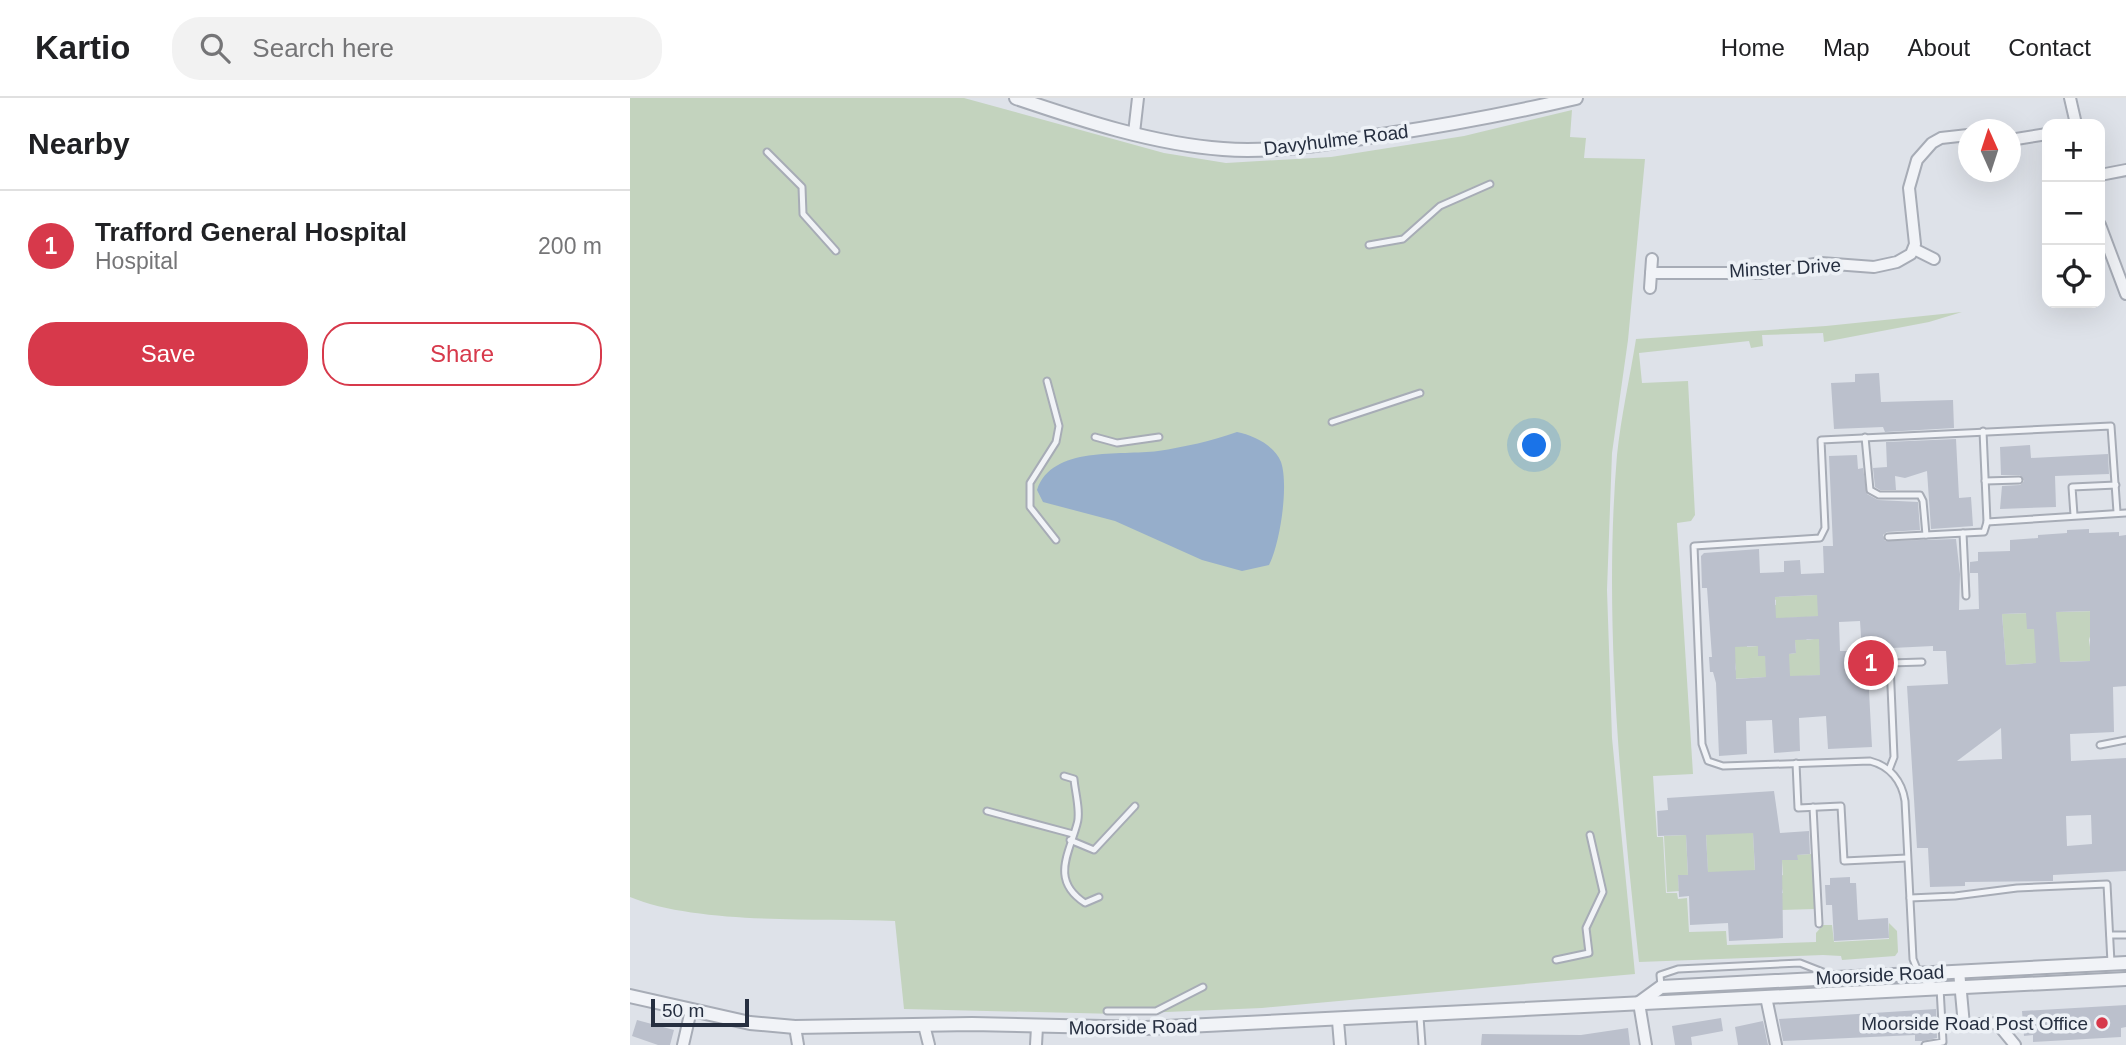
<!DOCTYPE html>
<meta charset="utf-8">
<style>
body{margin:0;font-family:Helvetica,sans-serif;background:#f2f2f2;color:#202124}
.controls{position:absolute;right:21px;top:21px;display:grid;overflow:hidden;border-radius:14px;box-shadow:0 7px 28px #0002}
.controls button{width:63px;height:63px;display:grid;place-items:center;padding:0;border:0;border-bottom:2px solid #e0e0e0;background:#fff;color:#202124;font:35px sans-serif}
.compass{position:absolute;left:1328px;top:21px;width:63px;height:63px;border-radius:50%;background:#fff;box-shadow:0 7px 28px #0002;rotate:357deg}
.scale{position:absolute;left:21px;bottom:18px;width:98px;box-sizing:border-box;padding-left:7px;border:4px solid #262f40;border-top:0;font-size:19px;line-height:24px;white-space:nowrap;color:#262f40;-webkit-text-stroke:5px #edf1f6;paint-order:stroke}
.you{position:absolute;left:905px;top:348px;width:24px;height:24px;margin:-18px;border:5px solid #fff;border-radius:50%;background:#1a73e8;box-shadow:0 0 0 10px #1a73e833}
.badge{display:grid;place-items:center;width:46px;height:46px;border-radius:50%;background:#d7394b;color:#fff;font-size:23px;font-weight:700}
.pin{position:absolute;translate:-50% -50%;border:4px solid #fff;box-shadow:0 2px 7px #0006}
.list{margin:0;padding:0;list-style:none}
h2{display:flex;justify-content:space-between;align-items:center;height:91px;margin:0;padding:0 28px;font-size:30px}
h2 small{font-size:23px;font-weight:400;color:#757577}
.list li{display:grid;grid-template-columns:46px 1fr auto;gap:21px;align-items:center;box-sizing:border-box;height:112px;padding:0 28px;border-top:2px solid #e0e0e0}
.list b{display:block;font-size:26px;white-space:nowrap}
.list p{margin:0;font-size:23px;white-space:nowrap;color:#757577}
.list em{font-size:23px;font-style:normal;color:#757577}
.actions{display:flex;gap:14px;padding:21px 28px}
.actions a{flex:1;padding:16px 0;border:2px solid #d7394b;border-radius:28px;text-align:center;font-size:24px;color:#d7394b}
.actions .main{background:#d7394b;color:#fff}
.icon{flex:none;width:38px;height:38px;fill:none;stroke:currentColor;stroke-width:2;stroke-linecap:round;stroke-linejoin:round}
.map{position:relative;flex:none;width:1496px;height:947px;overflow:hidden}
header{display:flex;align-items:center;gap:42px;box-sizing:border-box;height:98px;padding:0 35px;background:#fff;border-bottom:2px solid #e0e0e0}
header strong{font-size:33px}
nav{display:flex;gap:38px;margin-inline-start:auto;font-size:24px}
.search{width:490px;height:63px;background:#f2f2f2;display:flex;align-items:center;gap:18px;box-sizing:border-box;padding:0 24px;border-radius:28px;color:#757577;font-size:26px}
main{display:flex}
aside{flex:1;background:#fff}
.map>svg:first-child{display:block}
</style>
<header>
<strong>Kartio</strong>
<div class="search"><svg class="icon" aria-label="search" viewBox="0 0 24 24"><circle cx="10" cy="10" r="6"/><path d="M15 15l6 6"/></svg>Search here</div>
<nav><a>Home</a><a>Map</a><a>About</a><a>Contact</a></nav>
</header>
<main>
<aside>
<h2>Nearby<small></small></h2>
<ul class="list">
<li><span class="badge">1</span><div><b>Trafford General Hospital</b><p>Hospital</p></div><em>200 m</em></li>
</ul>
<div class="actions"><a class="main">Save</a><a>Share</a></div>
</aside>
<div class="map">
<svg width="1496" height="947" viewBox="0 0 1496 947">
<rect width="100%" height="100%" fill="#dee2e9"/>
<!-- green -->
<g fill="#c3d3be">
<path d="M0 0H334L534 55 596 65 701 59 834 38 942 12 940 39 956 40 954 60 1015 61 998 242 982 355 977 492 982 640 1005 876 632 910 488 916 274 911 265 823C190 820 67 827 0 799Z"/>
<path d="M1332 214 1299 224 1194 244 1193 235 1132 237 1133 248 1121 250 1119 243 1009 255 1012 285 1058 283 1065 417 1061 423 1047 425 1063 676 1023 678 1027 739H1033L1036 795H1047L1048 801 1057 800 1059 834 1096 833 1097 847 1186 844V835L1193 827H1202L1204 844 1259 841V825L1267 833 1268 854 1265 858 1212 862 1211 858 1193 857 1009 864C991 699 973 523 987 357 991 318 1000 279 1006 241L1196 228Z"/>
<polygon points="1187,497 1196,518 1140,521 1139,508 1146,507 1146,502 1139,499"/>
<polygon points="1467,513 1459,542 1462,563 1428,564 1426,514"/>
<polygon points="1400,515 1397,531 1406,531 1408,565 1376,567 1372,516"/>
<polygon points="1164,531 1177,542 1184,541 1190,534 1192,577 1155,579 1159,556 1166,555"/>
<polygon points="1117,543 1117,549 1128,548 1128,558 1135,558 1138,579 1101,581 1106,571 1102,544"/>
<polygon points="1123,734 1125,774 1078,776 1076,736"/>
<polygon points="1056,737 1058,777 1048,778 1049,793 1037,794 1034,738"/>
<polygon points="1181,756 1185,811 1151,812 1150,795 1153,795 1149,778 1153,777 1152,763 1148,763 1159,757 1160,762 1167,762 1167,757"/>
</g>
<!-- water -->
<path fill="#96aecb" d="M607 334C623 337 644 347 651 364 659 387 650 446 639 467L612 473 572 462 485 423 413 404 407 392C422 347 490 358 528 353 555 349 581 343 607 334Z"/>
<!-- building -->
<g fill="#bbc0cc" fill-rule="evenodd">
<polygon points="1249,275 1251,304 1323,302 1324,330 1255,334 1253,329 1204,331 1201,285 1225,284 1225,276"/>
<polygon points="1326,341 1329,400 1341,399 1343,428 1301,431 1297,373 1275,380 1265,378 1266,392 1250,392 1245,389 1243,370 1257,369 1256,344"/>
<polygon points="1400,347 1401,360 1478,356 1479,376 1425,378 1426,409 1370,411 1372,388 1390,387 1394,383 1390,377 1371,377 1370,349"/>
<path d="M1227 357 1228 371 1233 370 1237 396 1248 402 1288 404 1290 432 1257 434 1253 437 1255 443 1326 441 1330 476 1329 512 1349 511 1348 475H1340V464L1348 463V454L1380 453V442L1408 440V437L1437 435V432L1459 431V435L1489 434V438L1496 437V588L1483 589 1484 634 1440 636 1441 663 1496 660V773L1423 777V783L1335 784V788L1300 789 1298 750H1287L1277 588 1318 586 1316 553H1303V548L1262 550V555L1237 556 1242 649 1198 651 1196 618 1169 620 1170 653 1144 655 1142 622 1116 623 1117 656 1089 658 1086 585 1083 574H1080L1079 559H1082L1077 490H1072L1071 458 1074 455 1129 451 1130 475 1154 474V463L1170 462 1171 476 1194 475 1193 448H1203L1199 358ZM1187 497 1188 518 1146 520 1145 499ZM1460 513V563L1430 564 1426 514ZM1396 515 1397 531H1404L1406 565 1376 567 1372 516ZM1230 523 1232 553H1210L1209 524ZM1189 541 1190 577 1160 578 1159 556 1166 555 1165 542ZM1128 548V558H1135L1136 579 1106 581 1105 549ZM1371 630 1372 661 1327 663ZM1461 717 1462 746 1437 748 1436 718Z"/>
<path d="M1144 693 1150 735 1179 733 1180 756 1167 757 1168 762H1152L1153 840 1099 843 1098 825 1060 827 1059 798 1049 799 1048 777H1058L1056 737 1028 738 1027 713 1038 712 1037 700ZM1123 735 1125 772 1078 774 1076 737Z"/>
<polygon points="1220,779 1220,785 1226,785 1228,822 1258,820 1259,840 1204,843 1202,807 1196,807 1195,787 1200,787 1200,780"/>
<polygon points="1496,907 1496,929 1491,930 1491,939 1403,944 1403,937 1394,938 1392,913"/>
<polygon points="1306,911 1307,940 1292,943 1285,943 1285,937 1153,943 1149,921"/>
<polygon points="1091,920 1093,933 1061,939 1062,947 1045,947 1042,928"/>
<polygon points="7,922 44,932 40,947 28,947 2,938"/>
<polygon points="1133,923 1138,947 1108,947 1105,929"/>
<polygon points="998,930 1000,947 851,947 852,936 951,937"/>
</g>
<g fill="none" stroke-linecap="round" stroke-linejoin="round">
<!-- service casing -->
<g stroke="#a7acb6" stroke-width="9">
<g id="service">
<polyline points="137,54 172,89 173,116 206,153"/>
<polyline points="739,147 773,141 810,108 860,86"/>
<polyline points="417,283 429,328 426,344 400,385 400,409 426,442"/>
<polyline points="702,324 790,295"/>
<polyline points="1353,333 1357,424 1496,415"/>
<polyline points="465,339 487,345 529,339"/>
<polyline points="1235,339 1240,392 1249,397 1290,397 1293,403 1296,437 1354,434 1357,424"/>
<polyline points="1355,383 1389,382"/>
<polyline points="1444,417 1442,389 1486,387"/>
<polyline points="1333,435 1336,498"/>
<polyline points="1258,439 1296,437"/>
<polyline points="1470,647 1496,642"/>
<polyline points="1166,665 1168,710 1211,708 1214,763 1277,760"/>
<polyline points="1259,672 1264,659 1260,565 1292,564"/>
<path d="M434 678 444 681C445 694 451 714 447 726 439 756 420 782 455 805L469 799"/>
<polyline points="1183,709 1189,826"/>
<polyline points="357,713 443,736"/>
<polyline points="440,742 464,752 505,708"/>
<polyline points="1280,800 1325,798 1387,790 1477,786 1481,865"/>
<polyline points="1480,837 1496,837"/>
<polyline points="926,862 959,855 956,830 973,794 960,737"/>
<polyline points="1031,888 1030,877 1048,871 1170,865 1198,876"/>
<polyline points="477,913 526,913 573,889"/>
<polyline points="790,919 792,947"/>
<path d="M1295 947 1313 944 1310 890 1291 881 1283 861 1275 703C1272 683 1260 668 1240 663L1093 668 1078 663 1072 646 1064 448 1190 440 1195 430 1191 342 1481 328 1487 414"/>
</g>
</g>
<!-- minor casing -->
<g stroke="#a7acb6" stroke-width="14">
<g id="minor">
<polyline points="1440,0 1446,26"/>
<polyline points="504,35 508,0"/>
<polyline points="1380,42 1417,36"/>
<polyline points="1470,77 1496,72"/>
<polyline points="1470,127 1496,196"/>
<polyline points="1284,151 1304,161"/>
<polyline points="1021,175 1129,175 1191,165 1244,169 1267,164 1281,156 1285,146 1279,90 1287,62 1302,45 1311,40 1338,37"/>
<polyline points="1020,190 1022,161"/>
<polyline points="1329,873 1334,927 1367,925 1385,947"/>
<polyline points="1136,899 1146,947"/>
<polyline points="1009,905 1016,947"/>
<polyline points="708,923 710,947"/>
<polyline points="294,927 299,947"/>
<polyline points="165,929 168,947"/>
<polyline points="53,947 61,912"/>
<polyline points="406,947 407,929"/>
</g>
</g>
<!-- tertiary casing -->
<g stroke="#a7acb6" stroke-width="16">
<g id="tertiary">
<path d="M386 0C451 22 523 46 593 51 646 55 699 45 752 37 817 27 882 15 946 0"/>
<polyline points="0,898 120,925 165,929 342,926 516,930 1496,881"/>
<polyline points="1009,905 1031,889 1496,865"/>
</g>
</g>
<!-- service -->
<use href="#service" stroke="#f1f3f7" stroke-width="5"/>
<!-- minor -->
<use href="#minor" stroke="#f1f3f7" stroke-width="10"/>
<!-- tertiary -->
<use href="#tertiary" stroke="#f1f3f7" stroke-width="12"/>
</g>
<!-- markers -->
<circle fill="#d7394b" stroke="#edf1f6" stroke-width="2.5" cx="1472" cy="925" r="7"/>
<g text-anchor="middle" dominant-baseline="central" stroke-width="7" stroke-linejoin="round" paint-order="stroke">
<!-- street labels -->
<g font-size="19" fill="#262f40" stroke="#edf1f6">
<text transform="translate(706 42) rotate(-7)">Davyhulme Road</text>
<text transform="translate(1155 170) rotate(-3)">Minster Drive</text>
<text transform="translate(1250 877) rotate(-3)">Moorside Road</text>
<text transform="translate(503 929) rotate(-1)">Moorside Road</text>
</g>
<!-- poi labels -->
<g font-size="19" fill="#262f40" stroke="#edf1f6" text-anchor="end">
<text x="1458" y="925">Moorside Road Post Office</text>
</g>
</g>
</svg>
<div class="controls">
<button>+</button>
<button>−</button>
<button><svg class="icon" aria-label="locate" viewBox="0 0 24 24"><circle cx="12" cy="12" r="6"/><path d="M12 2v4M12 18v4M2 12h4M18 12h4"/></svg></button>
</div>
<svg class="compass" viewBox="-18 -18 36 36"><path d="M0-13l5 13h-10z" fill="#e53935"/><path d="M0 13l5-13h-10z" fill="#757577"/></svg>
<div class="scale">50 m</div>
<div class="you"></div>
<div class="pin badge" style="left:1241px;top:565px">1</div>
</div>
</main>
